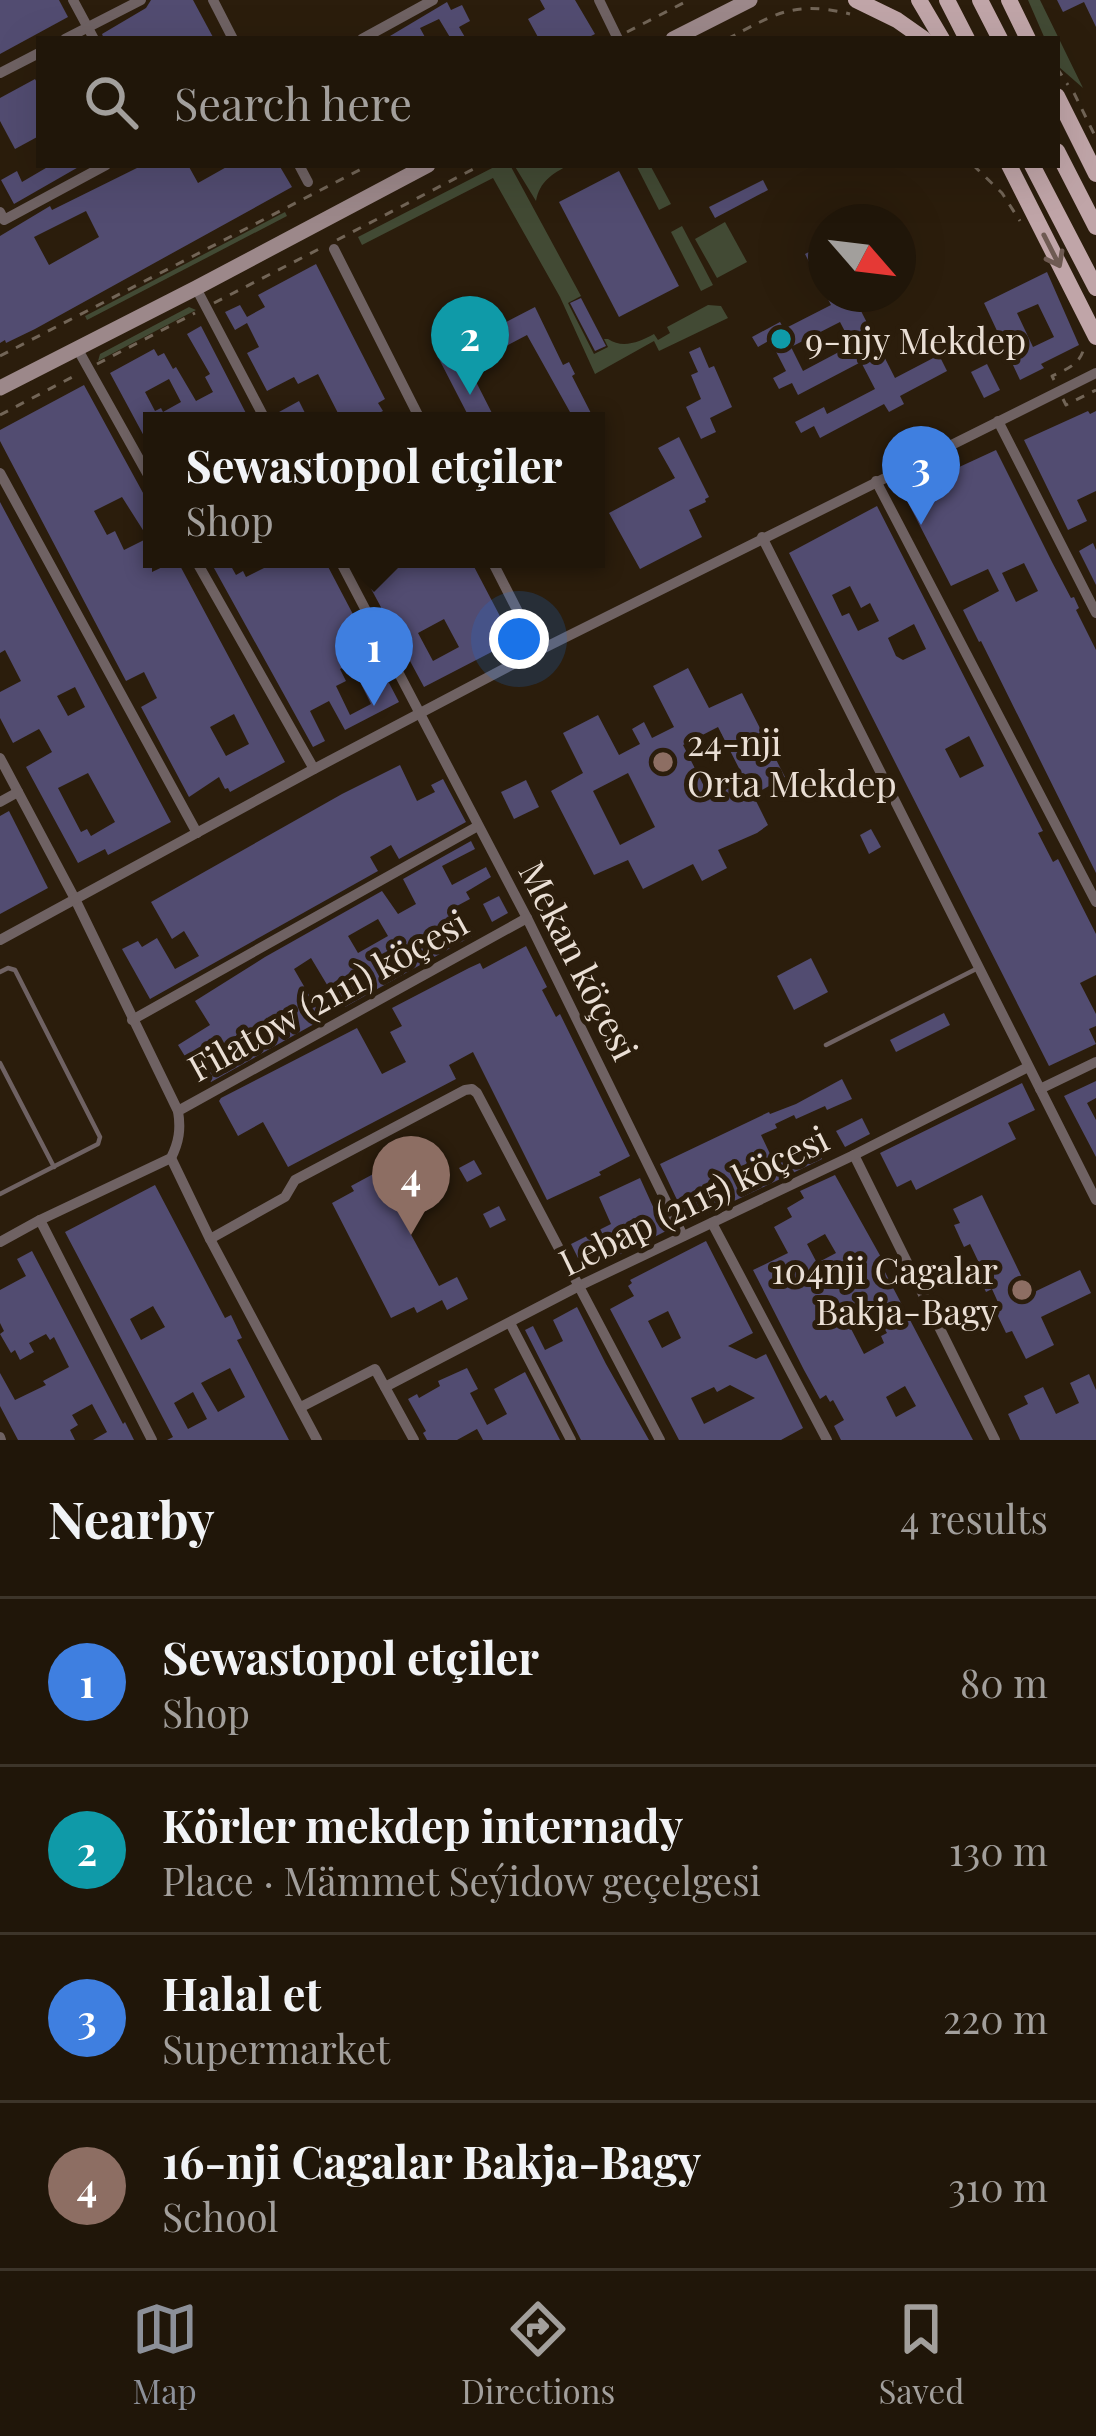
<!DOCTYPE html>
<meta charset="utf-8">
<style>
body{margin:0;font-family:"Playfair Display",serif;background:#281f12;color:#f1f3f6}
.compass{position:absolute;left:808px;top:204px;width:108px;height:108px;border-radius:50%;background:#201609;box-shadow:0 12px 48px #0002;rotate:118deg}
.you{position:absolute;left:519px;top:639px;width:42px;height:42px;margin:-30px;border:9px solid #fff;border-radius:50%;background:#1a73e8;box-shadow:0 0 0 18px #1a73e833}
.badge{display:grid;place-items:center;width:78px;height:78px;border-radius:50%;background:#8c9099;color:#fff;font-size:39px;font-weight:700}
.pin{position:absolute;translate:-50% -99px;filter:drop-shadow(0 3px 6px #0008)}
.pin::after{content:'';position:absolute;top:63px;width:42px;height:36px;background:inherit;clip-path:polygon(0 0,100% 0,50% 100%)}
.popup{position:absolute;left:143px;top:412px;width:462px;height:156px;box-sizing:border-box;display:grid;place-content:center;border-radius:0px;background:#201609;filter:drop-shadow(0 3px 9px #0005);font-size:39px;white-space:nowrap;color:#a29f9c}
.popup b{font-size:45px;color:#f1f3f6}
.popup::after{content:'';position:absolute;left:50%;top:100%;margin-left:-24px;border:24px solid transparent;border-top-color:#201609}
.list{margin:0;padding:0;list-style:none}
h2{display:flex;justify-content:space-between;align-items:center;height:156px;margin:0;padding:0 48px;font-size:51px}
h2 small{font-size:39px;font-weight:400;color:#a29f9c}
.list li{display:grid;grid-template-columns:78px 1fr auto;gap:36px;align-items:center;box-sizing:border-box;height:168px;padding:0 48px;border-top:3px solid #3d352a}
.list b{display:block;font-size:45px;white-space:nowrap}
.list p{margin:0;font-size:39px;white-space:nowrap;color:#a29f9c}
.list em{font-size:39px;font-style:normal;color:#a29f9c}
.icon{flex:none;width:66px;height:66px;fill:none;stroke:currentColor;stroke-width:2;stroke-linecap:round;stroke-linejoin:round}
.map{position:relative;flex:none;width:1096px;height:1440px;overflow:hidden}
.search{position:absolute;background:#201609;box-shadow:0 12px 48px #0002;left:36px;right:36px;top:36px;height:132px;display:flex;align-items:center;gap:30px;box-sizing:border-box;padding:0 42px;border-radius:0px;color:#a29f9c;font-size:45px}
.sheet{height:828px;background:#201609}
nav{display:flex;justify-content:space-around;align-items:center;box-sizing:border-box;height:168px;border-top:3px solid #3d352a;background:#201609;font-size:33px;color:#a29f9c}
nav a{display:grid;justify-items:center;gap:6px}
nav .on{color:#8c9099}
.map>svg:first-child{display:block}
</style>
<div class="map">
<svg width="1096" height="1440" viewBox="0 0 1096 1440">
<rect width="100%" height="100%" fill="#2b1d0c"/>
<!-- green -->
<g fill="#424a34">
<polygon points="1028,0 1040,0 1083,88 1059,67 1057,39 1045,39"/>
<path d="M498 165H510L581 296 568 303 594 354 608 347 604 339H608C623 349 639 342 654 334L658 340 670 333 667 327 708 305 721 306 728 318 659 351 654 341 595 374 560 297 493 178 362 245 358 237Z"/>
<path d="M514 165H569C552 174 540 181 536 201Z"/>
<polygon points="636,165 650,165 671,204 659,210"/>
<polygon points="285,212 287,216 87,320 85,316"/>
<polygon points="725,222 747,262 717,278 695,239"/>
<polygon points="682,226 713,285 701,291 671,232"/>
<polygon points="189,307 196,310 98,361 100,354"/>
</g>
<!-- building -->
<g fill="#524c71" fill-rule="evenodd">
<polygon points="0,0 59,0 68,17 0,54"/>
<polygon points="151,0 193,0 214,39 104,39 102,34 146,8"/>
<polygon points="540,0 575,0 595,34 585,39 539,39 528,19 545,9"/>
<polygon points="1057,0 1096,0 1096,27 1084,2 1063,12"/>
<polygon points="447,2 451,10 462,5 470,21 459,27 466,39 451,39 439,19 420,28 426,39 385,39"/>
<polygon points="35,79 39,86 39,136 15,149 0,121 0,98"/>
<polygon points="51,165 82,165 14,204 1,180 17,171 22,182"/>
<path d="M143 165H188L198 183 230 165H279L292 187 35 329 6 343 5 340 0 343V236L50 206 52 210ZM86 211 99 237 49 265 34 237Z"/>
<polygon points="619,171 679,286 619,317 559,202"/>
<polygon points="763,180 768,190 715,218 709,207"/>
<path d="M826 243V294H842L844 298 852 294 855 300 865 294H894L861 311 895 378 939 355 947 371 900 396 904 404 889 412 884 404 820 438 814 426 801 433 795 422 824 407 827 414 875 389 861 362 798 395 792 383 779 389 773 378 786 371 770 340 758 347 752 337 780 322 784 329 831 305 805 254ZM840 322 852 345 803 371 791 347Z"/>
<polygon points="316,264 385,399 378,403 383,411 363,421 342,421 318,374 298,384 294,377 267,391 247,353 259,347 247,323 235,330 225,312 240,305 247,317 265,307 258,295"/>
<path d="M1047 272 1079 345 1041 364 1044 368 1020 380 984 303ZM1038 304 1054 337 1033 347 1017 313Z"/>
<polygon points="581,298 606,346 595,351 570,303"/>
<polygon points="535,307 563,365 569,362 575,374 572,376 595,421 575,421 527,335 468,366 496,421 471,421 438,357"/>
<path d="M201 326 250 421H152V451L110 373 154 349 158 356 164 353 173 369 176 367 196 401 213 392 205 377 210 374 187 334ZM169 379 181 402 163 412 161 408 155 411 145 392Z"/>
<polygon points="700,347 709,368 714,366 732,407 710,418 716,432 701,439 686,407 701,399 691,375 698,372 689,352"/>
<polygon points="987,364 1000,390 984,398 971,372"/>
<path d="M84 385 148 502 152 513V572L177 560 285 762 230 792 228 788 225 789 219 777 189 797 141 707 157 698 144 672 126 681 0 441V430ZM122 497 148 538 124 550 115 531 107 535 94 511ZM234 714 249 744 226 756 210 727Z"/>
<polygon points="299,401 309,421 284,421 279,412"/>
<polygon points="1088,411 1090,414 1096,411 1096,491 1077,500 1087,521 1068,530 1024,440"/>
<polygon points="679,437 709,497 705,499 706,502 689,510 702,537 640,569 609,513 675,478 658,448"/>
<path d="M996 450 1052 562 1071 598 1074 597 1079 608 1076 610 1096 650V873L981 641 979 642 963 610 999 591 988 569 951 586 903 493ZM1024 563 1038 591 1016 602 1002 573Z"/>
<path d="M0 502 171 822 108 855 105 849 78 863 26 767 52 752 41 732 39 729 13 743 0 718V692L21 681 5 650 0 653ZM75 687 85 707 68 716 57 696ZM88 773 115 822 91 836 87 829 81 832 58 788Z"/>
<path d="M877 506 1043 831 1038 833 1053 862 1058 859 1096 934V975L1080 983 1096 1014V1026L1089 1029 1096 1044 1049 1066 789 553ZM850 586 861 608 870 603 879 621 858 631 849 613 842 616 832 595ZM914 624 926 649 903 660 896 656 888 638ZM969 736 984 766 960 778 945 749Z"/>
<polygon points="1093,543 1096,550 1096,585 1079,551"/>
<path d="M209 559H227L236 575 243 571 246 577 270 565 267 559H324L399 702 345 730 329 701 310 711 325 741 313 747ZM360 659 368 675 361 684 371 704 350 715 336 686 346 681 340 669Z"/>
<path d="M355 559H470L513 641 424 687ZM444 619 459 647 433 661 418 633Z"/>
<path d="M688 668 709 708 742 693 785 777 753 795 768 825 757 833 718 850 727 868 702 881 693 864 643 889 628 860 594 875 551 791 583 773 563 733 598 715 619 755 640 744 632 729 644 722 652 738 674 727 653 686ZM718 727 745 780 710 798 683 745ZM628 773 655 827 620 845 593 791Z"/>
<polygon points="400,765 417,801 435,792 431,785 443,779 466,822 399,859 391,845 370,857 378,871 150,999 122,949 138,941 142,947 157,938 175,969 199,956 184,931 172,939 151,902 342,794"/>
<polygon points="526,780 539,807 514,819 501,792"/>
<polygon points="9,811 48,888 0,914 0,816"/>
<polygon points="871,829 881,847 869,854 860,835"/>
<path d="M471 841 475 849 442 866 452 885 486 867 491 877 466 892 470 899 455 907 472 936 345 1007 333 986 329 988 311 958 294 969 323 1019 211 1082 193 1054 186 1058 178 1045 210 1025 195 1001 265 957 382 891 398 914 416 904 403 879ZM378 919 388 936 358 953 348 936Z"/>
<polygon points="499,896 508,913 492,922 483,904"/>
<polygon points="526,946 547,987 542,990 556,1017 560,1014 630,1156 599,1172 601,1175 547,1200 473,1052 449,1065 456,1079 288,1167 263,1122 238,1136 219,1101 221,1098 357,1028 382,1074 406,1062 390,1032 402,1026 392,1008 469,968 480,963 483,969"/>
<polygon points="811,958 828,992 794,1010 777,976"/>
<polygon points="944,1013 950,1025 896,1052 890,1040"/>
<polygon points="842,1079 852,1099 827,1110 825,1106 796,1119 794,1115 775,1124 777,1128 761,1135 771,1156 811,1137 822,1159 688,1223 660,1164 769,1112 770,1114 796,1104"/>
<polygon points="1096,1081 1096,1098 1087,1103 1096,1120 1096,1157 1064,1096"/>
<polygon points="1022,1083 1035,1110 1008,1123 1016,1139 916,1190 911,1180 897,1187 880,1153"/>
<polygon points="862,1118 870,1134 845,1147 836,1131"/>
<polygon points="419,1150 427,1164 412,1173 404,1159"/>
<polygon points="474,1160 482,1174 467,1182 459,1168"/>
<polygon points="377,1172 439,1286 457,1277 468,1299 447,1310 442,1300 417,1313 414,1307 391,1318 332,1203 354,1191 351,1186"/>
<path d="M835 1175 882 1259 879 1260 889 1280 973 1440H841L834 1426 844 1420 833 1400 830 1402 826 1395 820 1399 804 1370 753 1270 788 1253 774 1227 792 1217 787 1208 804 1198 800 1191ZM825 1234 836 1253 817 1263 807 1244ZM873 1308 887 1333 881 1336 884 1343 864 1354 847 1321ZM905 1386 916 1406 896 1417 886 1397Z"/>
<polygon points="640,1178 660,1222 663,1220 668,1230 585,1272 571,1244 611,1224 599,1197"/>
<path d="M155 1185 225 1318 231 1315 242 1338 237 1340 289 1440H167L173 1437 65 1232ZM153 1306 165 1327 141 1340 130 1319ZM230 1368 245 1397 218 1412 201 1383ZM193 1392 207 1419 188 1429 174 1403Z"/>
<polygon points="982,1195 1030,1294 1080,1270 1091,1293 1041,1317 1054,1345 1026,1359 1012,1331 1006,1333 996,1312 1001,1309 992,1289 986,1292 975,1268 980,1265 970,1244 964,1247 954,1225 960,1223 953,1209"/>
<polygon points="499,1206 506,1220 490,1228 483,1214"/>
<path d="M706 1241 753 1333 728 1346 756 1359 766 1354 803 1428 781 1440H679L610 1309 634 1296 628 1286 632 1283 630 1280ZM668 1311 681 1338 662 1348 648 1321ZM730 1385 755 1398 704 1424 691 1398 714 1387 717 1392Z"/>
<polygon points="32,1251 123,1424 125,1422 134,1440 93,1440 107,1432 92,1404 72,1415 78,1425 70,1430 75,1440 18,1440 0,1406 0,1373 15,1400 46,1385 43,1381 69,1367 54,1337 50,1340 46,1334 29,1343 34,1352 20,1360 15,1350 11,1353 0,1334 4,1331 0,1323 0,1290 26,1276 17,1259"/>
<polygon points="577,1307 606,1364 649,1440 581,1440 525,1330 533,1326 545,1350 563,1341 553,1320"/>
<polygon points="467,1368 478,1389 470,1393 487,1425 507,1414 494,1389 525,1372 560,1440 483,1440 477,1429 457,1440 427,1440 423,1433 426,1431 408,1399 417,1394 419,1398 440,1386 438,1381"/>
<polygon points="1089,1374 1096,1390 1096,1440 1020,1440 1008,1414 1028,1404 1024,1396 1043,1387 1056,1414 1079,1403 1070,1383"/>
</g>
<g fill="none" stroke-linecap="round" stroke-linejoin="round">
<!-- path -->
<g stroke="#726557" stroke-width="3" stroke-dasharray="9 9" stroke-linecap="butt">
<polyline points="627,32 689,0"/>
<path d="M727 39C776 14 793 0 850 14"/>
<polyline points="1057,68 1068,85"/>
<polyline points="1074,93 1096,138"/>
<polyline points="973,165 1002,193 1020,221"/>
<polyline points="337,240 481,165"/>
<polyline points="214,303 323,247"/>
<polyline points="0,356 369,165"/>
<polyline points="97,364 195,313"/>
<path d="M1054 380 1052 376C1067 369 1081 364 1084 347"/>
<polyline points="1063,399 1066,405 1096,390"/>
<polyline points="0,415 78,374"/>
</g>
<!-- lane -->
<g stroke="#6f6263" stroke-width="4.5">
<polyline points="0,972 8,968 15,970 100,1137 98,1144 0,1194"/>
<polyline points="826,1045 978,968"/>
<polyline points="0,1063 54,1167"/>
</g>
<!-- street -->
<g stroke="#6f6263" stroke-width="10">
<polyline points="73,0 94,39"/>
<polyline points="213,0 233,39"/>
<polyline points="599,0 618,39"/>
<polyline points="65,39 141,0"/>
<polyline points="362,39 433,0"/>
<polyline points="0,73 39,53"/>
<polyline points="299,165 308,182"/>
<polyline points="0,212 4,220 106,165"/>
<polyline points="334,249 421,421"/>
<polyline points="196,288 266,421"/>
<polyline points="77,348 152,482"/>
<polyline points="998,421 1096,613"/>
<polyline points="0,473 197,833"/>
<polyline points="876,481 1096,902"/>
<polyline points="762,537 1096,1200"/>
<polyline points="195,559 314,769"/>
<polyline points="339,559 527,918 683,1236"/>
<polyline points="491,559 538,651"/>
<polyline points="0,758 75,899 178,1111"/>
<polyline points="0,802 18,792"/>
<polyline points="0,940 314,769 538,651 1096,373"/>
<polyline points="132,1020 478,826"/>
<polyline points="1040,1089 1096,1062"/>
<polyline points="854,1155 995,1440"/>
<polyline points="171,1158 210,1239 317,1440"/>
<polyline points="40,1220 152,1440"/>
<polyline points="712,1223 827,1440"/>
<polyline points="210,1239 285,1197 295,1180 465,1090 472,1089 477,1093 660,1440"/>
<path d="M0 1242 40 1220 171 1158C179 1142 181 1129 178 1111L527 918"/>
<polyline points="510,1323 571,1440"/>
<polyline points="385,1387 579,1286 854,1155 1028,1067"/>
<polyline points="301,1407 375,1369 414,1440"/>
<polyline points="0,1437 1,1440"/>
</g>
<!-- secondary -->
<g stroke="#9c888a" stroke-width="15">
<polyline points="673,39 750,0"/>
<polyline points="0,388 196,288 428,165"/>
</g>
<!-- primary -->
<g stroke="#c0a5a8" stroke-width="16">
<polyline points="856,0 897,20 924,39"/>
<polyline points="919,0 942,39"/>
<polyline points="947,0 967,39"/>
<polyline points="980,0 1000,39"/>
<polyline points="1009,0 1028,39"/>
<polyline points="1057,96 1096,174"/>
<polyline points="1057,151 1096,227"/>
<polyline points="1009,165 1096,337"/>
<polyline points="1032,165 1096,288"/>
</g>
</g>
<!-- one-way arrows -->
<defs><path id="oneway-shaft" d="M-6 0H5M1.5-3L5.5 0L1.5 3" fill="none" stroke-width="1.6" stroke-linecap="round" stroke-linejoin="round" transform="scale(3)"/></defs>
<use stroke="#6e5a52" href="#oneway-shaft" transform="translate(1052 251) rotate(63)"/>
<!-- markers -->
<circle fill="#0f9aa8" stroke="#2b1d0c" stroke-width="4.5" cx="781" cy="339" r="12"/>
<g fill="#8d6e63" stroke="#2b1d0c" stroke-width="4.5">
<circle cx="663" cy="762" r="12"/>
<circle cx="1022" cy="1290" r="12"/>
</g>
<g text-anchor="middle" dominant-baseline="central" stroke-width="10" stroke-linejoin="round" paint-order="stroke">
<!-- poi labels -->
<g font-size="36" fill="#eadfd5" stroke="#2b1d0c" text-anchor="start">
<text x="805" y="339">9-njy Mekdep</text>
<text x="687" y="741">24-nji<tspan x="687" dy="41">Orta Mekdep</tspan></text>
<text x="998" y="1269" text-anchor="end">104nji Cagalar<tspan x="998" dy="41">Bakja-Bagy</tspan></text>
</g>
<!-- street labels -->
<g font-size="36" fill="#eadfd5" stroke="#2b1d0c">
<text transform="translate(580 960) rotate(63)">Mekan köçesi</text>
<text transform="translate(327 994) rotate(-29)">Filatow (2111) köçesi</text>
<text transform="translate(693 1199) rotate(-26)">Lebap (2115) köçesi</text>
</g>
</g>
</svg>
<svg class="compass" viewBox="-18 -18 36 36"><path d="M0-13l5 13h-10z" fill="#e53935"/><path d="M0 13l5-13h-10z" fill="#a29f9c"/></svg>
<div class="you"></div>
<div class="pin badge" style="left:374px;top:706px;background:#3f7fe0">1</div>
<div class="popup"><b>Sewastopol etçiler</b>Shop</div>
<div class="pin badge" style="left:470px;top:395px;background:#0f9aa8">2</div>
<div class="pin badge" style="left:921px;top:525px;background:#3f7fe0">3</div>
<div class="pin badge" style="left:411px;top:1235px;background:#8d6e63">4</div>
<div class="search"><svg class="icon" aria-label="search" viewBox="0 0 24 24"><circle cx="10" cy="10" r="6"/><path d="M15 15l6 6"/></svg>Search here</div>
</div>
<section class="sheet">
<h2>Nearby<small>4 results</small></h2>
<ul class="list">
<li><span class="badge" style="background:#3f7fe0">1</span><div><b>Sewastopol etçiler</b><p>Shop</p></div><em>80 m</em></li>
<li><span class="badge" style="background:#0f9aa8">2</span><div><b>Körler mekdep internady</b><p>Place · Mämmet Seýidow geçelgesi</p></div><em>130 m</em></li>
<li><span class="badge" style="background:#3f7fe0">3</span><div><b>Halal et</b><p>Supermarket</p></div><em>220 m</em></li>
<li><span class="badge" style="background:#8d6e63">4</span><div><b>16-nji Cagalar Bakja-Bagy</b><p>School</p></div><em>310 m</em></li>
</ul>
</section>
<nav>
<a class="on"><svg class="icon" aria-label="map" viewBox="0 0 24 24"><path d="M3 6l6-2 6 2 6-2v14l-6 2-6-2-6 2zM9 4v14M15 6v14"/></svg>Map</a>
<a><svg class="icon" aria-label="directions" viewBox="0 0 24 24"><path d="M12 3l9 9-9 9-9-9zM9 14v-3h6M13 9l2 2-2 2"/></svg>Directions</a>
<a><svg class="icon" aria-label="saved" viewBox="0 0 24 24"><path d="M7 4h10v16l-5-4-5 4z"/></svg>Saved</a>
</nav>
